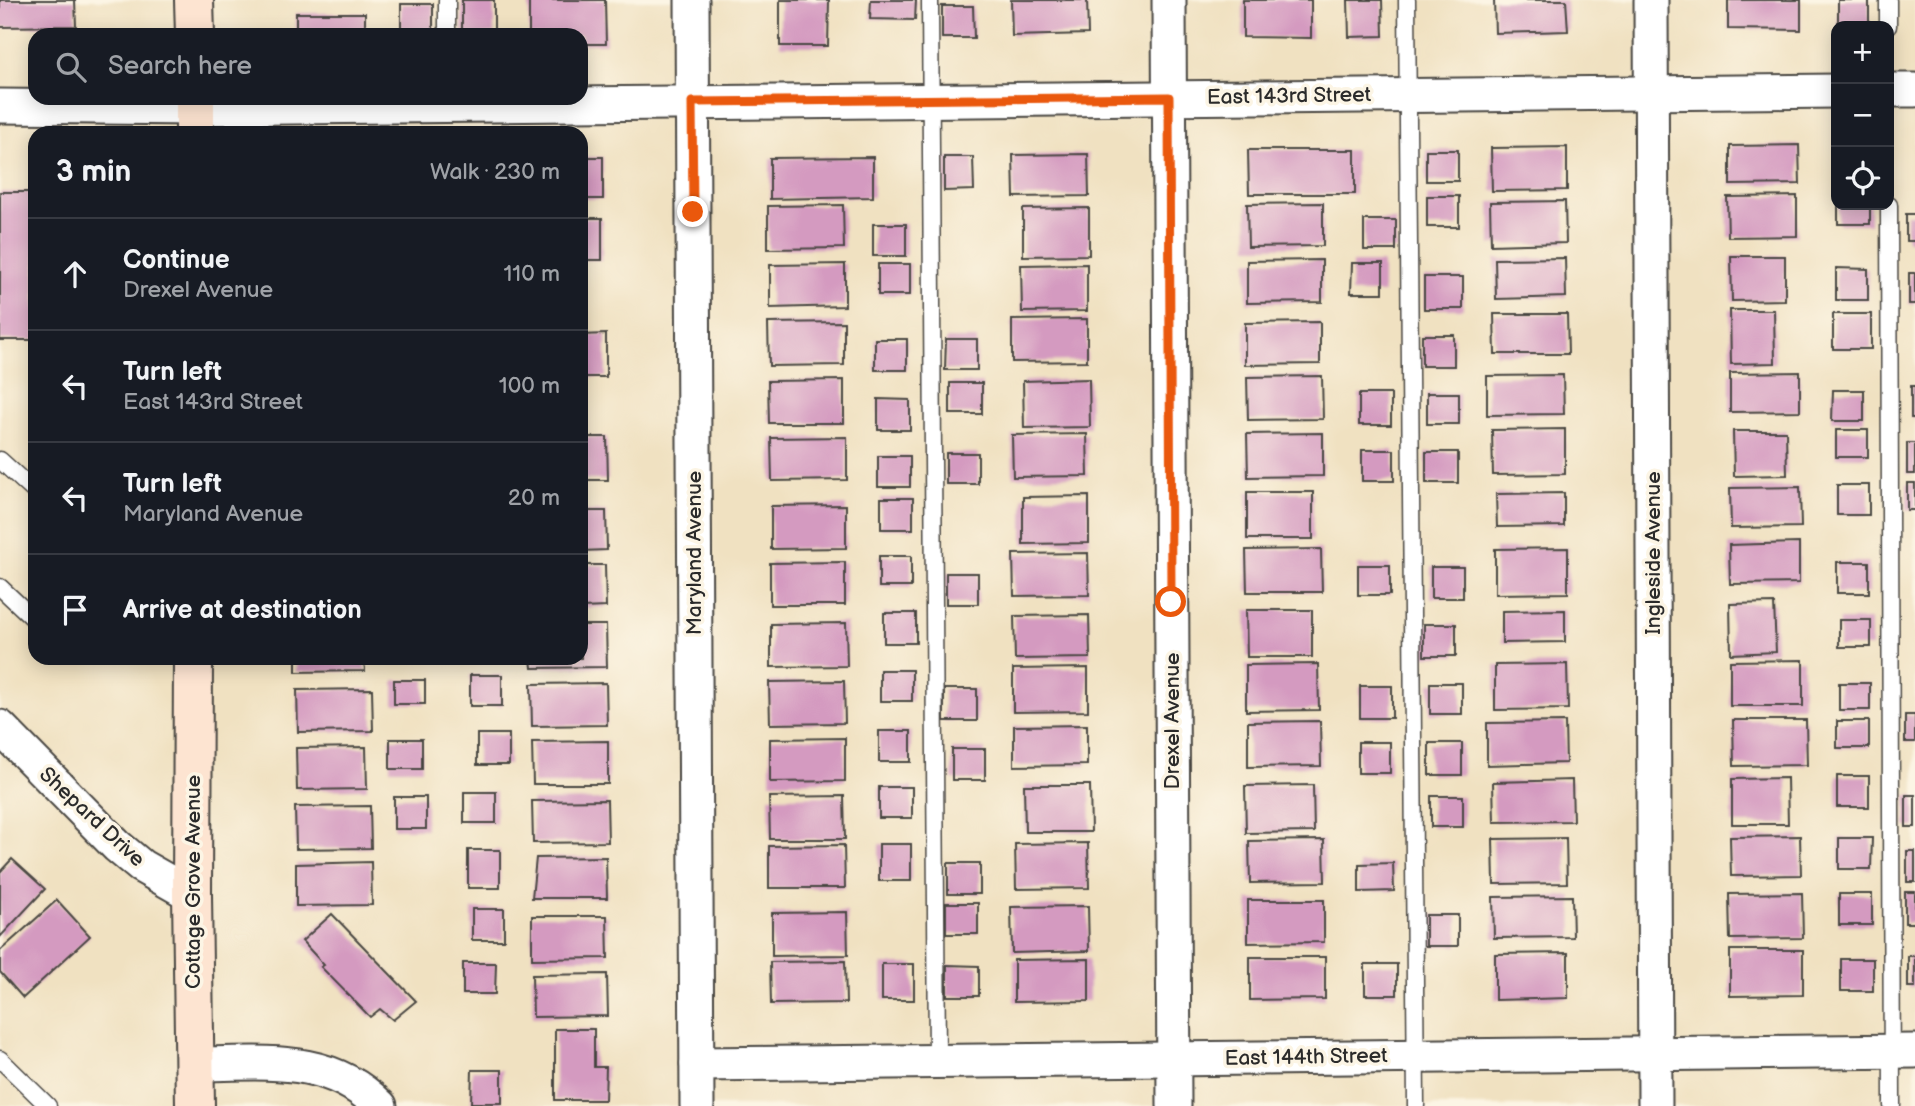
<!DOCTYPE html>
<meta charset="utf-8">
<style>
body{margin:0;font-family:"Balsamiq Sans",sans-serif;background:#242831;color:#f1f3f6}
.controls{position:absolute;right:21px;top:21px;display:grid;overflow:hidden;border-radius:14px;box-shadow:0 4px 18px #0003}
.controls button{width:63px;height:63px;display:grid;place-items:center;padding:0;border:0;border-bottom:2px solid #363941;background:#171b24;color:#f1f3f6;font:35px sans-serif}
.stop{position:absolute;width:21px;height:21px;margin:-16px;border:5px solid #ea580c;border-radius:50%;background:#fff}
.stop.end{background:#ea580c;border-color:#fff;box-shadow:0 2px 7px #0008}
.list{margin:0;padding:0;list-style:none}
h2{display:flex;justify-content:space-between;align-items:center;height:91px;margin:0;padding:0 28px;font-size:30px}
h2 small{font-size:23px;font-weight:400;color:#9ea1a6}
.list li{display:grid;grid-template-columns:46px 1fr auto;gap:21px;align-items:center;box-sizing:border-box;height:112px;padding:0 28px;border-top:2px solid #363941}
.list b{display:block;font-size:26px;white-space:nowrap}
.list p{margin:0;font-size:23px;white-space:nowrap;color:#9ea1a6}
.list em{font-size:23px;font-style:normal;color:#9ea1a6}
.icon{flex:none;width:38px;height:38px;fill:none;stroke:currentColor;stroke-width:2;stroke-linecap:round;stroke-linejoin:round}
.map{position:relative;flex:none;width:1915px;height:1106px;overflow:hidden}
.search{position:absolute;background:#171b24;box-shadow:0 4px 18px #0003;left:28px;top:28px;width:560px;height:77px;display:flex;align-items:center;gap:18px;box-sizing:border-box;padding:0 24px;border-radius:21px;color:#9ea1a6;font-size:26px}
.panel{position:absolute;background:#171b24;box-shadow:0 4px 18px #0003;left:28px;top:126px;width:560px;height:539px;border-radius:21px}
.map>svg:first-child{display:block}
</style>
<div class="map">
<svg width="1915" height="1106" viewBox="0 0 1915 1106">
<rect width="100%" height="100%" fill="#fcf5e5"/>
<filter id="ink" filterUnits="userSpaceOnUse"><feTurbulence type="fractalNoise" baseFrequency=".0143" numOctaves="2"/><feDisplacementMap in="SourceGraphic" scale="14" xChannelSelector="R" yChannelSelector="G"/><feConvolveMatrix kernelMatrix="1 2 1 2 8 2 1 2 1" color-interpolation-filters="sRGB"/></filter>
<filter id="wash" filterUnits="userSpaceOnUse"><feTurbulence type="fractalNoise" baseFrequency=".00686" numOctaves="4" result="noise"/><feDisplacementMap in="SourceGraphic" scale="28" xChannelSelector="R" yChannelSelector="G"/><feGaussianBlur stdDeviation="1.57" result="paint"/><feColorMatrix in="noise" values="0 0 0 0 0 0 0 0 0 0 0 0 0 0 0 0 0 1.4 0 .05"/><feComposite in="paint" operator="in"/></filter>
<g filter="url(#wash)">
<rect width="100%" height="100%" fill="#f0e1c1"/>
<g id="blocks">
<!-- building -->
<g fill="#d49ac0">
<polygon points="0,0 75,0 76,26 0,27"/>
<polygon points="462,0 494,0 494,34 462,35"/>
<polygon points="529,0 605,0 606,44 581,44 581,35 529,35"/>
<polygon points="780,0 829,0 828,46 780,46"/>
<polygon points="871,0 916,0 915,20 870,19"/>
<polygon points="1011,0 1087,0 1088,34 1012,36"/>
<polygon points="1243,0 1311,0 1311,38 1243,37"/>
<polygon points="1348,0 1382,0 1383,36 1349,37"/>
<polygon points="1494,0 1566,0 1568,31 1495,33"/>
<polygon points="1728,0 1801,0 1801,30 1728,29"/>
<rect x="1838" y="0" width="31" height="26"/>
<rect x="401" y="4" width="32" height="31"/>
<polygon points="942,6 973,6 974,38 942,38"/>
<rect x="296" y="13" width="69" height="22"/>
<polygon points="1799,145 1800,184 1730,185 1730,146"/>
<polygon points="1567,147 1567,190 1492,191 1491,148"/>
<polygon points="1248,150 1355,150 1355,194 1249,194"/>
<rect x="1426" y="150" width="32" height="31"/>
<polygon points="1088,154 1089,196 1014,197 1013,155"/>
<rect x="581" y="157" width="22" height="42"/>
<polygon points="873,157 873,197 770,199 770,158"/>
<polygon points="944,157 973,157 974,190 944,191"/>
<rect x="0" y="192" width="35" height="148"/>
<rect x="1427" y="196" width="32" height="31"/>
<polygon points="1797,196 1797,236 1728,237 1727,197"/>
<polygon points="1565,201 1566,243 1491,245 1490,202"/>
<polygon points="1323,203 1323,246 1248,247 1247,204"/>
<polygon points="843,205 844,248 768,249 768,206"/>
<rect x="1838" y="205" width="32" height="19"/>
<polygon points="1089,208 1089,255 1023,256 1023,209"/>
<rect x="1906" y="214" width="9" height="27"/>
<rect x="581" y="218" width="21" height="42"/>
<rect x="1364" y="220" width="32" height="30"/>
<rect x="873" y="224" width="33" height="32"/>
<polygon points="1731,256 1785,256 1785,300 1732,301"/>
<polygon points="1565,258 1566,297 1496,299 1495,259"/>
<polygon points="1322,260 1322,302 1247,303 1247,261"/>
<polygon points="1352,263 1383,263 1383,293 1351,293"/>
<polygon points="845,264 845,306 770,308 770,265"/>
<rect x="878" y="264" width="32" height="31"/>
<polygon points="1087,264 1087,311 1022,312 1021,265"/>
<polygon points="1836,268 1868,269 1868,300 1836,300"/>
<rect x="1909" y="273" width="6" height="31"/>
<rect x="1424" y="277" width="39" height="32"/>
<polygon points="1730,310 1774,310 1775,363 1731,364"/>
<polygon points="1494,314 1567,314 1568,354 1495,354"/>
<rect x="1833" y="314" width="38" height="35"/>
<polygon points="1087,319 1087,361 1012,362 1012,320"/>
<polygon points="844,322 844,365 769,366 768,323"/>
<polygon points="1320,322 1320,364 1245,365 1245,323"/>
<polygon points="606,334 606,377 581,377 581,335"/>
<rect x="1422" y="335" width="32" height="31"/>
<rect x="875" y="339" width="32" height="31"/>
<polygon points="946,339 977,339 977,370 945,370"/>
<polygon points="1800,372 1800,411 1730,412 1730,373"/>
<polygon points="1563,375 1564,414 1487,415 1487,376"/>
<polygon points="1322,376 1323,419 1248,420 1247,377"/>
<polygon points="1089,379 1090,427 1024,428 1023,381"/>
<polygon points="844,380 844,423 769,423 768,381"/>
<rect x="950" y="383" width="32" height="31"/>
<rect x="1911" y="386" width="4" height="32"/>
<polygon points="1833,390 1864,390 1864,421 1832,421"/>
<rect x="1427" y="393" width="32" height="31"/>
<rect x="1359" y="394" width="32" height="31"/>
<polygon points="878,399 910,400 910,430 878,430"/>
<polygon points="1565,429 1565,474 1493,475 1492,430"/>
<rect x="1836" y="430" width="32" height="27"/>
<polygon points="1733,431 1786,431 1787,475 1734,476"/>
<polygon points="1323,433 1323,476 1248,477 1247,434"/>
<polygon points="1087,434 1088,476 1013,477 1012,435"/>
<polygon points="581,437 607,437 608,480 581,480"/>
<polygon points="847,437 847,480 772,481 771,438"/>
<rect x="1907" y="443" width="8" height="31"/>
<rect x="1362" y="450" width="32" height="31"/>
<rect x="1426" y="452" width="32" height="31"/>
<rect x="946" y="453" width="32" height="31"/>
<rect x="878" y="456" width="32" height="31"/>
<rect x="1907" y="483" width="8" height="27"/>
<rect x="1837" y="485" width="32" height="30"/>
<polygon points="1800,487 1801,527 1731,528 1730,488"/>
<rect x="1247" y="492" width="66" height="47"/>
<polygon points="1564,493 1564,526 1497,527 1496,494"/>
<polygon points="1089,496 1089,543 1023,544 1023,497"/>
<rect x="881" y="498" width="32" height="31"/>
<polygon points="846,505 846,548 771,549 771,506"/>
<polygon points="581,511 606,511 607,550 581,551"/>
<polygon points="1799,543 1799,583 1730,584 1729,545"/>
<polygon points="1568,548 1568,593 1495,594 1495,549"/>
<polygon points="1321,549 1322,592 1247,592 1246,550"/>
<polygon points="1088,553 1089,595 1014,596 1013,554"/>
<rect x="879" y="556" width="32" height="31"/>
<polygon points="845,562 845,605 770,605 770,563"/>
<rect x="1837" y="562" width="32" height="31"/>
<polygon points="581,565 605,565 606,607 581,608"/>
<rect x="1358" y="565" width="32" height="30"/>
<rect x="1431" y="567" width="32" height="31"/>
<rect x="946" y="573" width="32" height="31"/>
<polygon points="1774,603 1776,652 1731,654 1730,604"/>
<polygon points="1246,610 1312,610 1312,657 1247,657"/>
<polygon points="1565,610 1565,642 1502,643 1502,611"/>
<rect x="884" y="613" width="32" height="30"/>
<polygon points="1089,615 1090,658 1015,659 1014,616"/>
<rect x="1839" y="620" width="32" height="27"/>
<polygon points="846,623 847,666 771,667 771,624"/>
<rect x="1424" y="624" width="32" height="32"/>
<polygon points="581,625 606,625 607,667 532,668 531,658 581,658"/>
<polygon points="296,658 364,658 365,671 296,672"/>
<polygon points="1803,660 1803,706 1730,706 1730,661"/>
<polygon points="1318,664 1319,710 1246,711 1246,665"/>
<polygon points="1567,664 1568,709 1495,710 1495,665"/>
<polygon points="1088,668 1088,711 1013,712 1013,669"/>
<rect x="880" y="670" width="32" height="31"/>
<rect x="470" y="675" width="32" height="31"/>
<rect x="394" y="680" width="31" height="24"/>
<polygon points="844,681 845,723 770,724 769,682"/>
<polygon points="606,683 607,725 532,726 531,684"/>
<rect x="1430" y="683" width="32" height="31"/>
<rect x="1839" y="683" width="31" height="27"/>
<rect x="1360" y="686" width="32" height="32"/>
<polygon points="372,689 373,731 298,732 297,690"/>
<rect x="944" y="689" width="33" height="32"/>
<rect x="1905" y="715" width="10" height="27"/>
<polygon points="1733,720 1806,720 1807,765 1734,766"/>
<polygon points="1320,721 1321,766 1248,767 1248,722"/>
<rect x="1837" y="721" width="32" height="27"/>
<polygon points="1565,722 1566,763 1487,765 1487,723"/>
<polygon points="1087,725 1087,765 1014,766 1014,726"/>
<rect x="879" y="731" width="32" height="31"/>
<rect x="477" y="734" width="32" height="31"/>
<polygon points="845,738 845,781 770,782 770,739"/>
<rect x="390" y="739" width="32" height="30"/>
<polygon points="608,741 608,784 533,784 532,742"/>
<rect x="1358" y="742" width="32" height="31"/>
<rect x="1429" y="743" width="33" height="32"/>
<polygon points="366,747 367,789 297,790 296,748"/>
<rect x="952" y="749" width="33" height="31"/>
<rect x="1837" y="776" width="32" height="31"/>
<polygon points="1787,778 1788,824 1732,824 1732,779"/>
<polygon points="1572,780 1573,821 1494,822 1493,782"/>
<polygon points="1024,785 1090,785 1091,832 1025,832"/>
<polygon points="1313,785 1314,832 1246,833 1245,786"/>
<rect x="879" y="787" width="33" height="31"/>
<rect x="464" y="792" width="32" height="31"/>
<rect x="1906" y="795" width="9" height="32"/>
<polygon points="844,796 845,839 770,839 769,797"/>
<rect x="1431" y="796" width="32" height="31"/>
<rect x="394" y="797" width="32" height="32"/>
<polygon points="607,800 608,842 533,843 532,801"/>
<polygon points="370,806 371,848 296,849 295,807"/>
<polygon points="1800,836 1801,875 1731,876 1730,837"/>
<polygon points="1566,838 1567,883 1494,884 1493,839"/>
<polygon points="1839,838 1872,838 1871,869 1839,869"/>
<polygon points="1324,840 1325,882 1250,883 1249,841"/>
<polygon points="1088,843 1089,888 1016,889 1015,844"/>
<rect x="879" y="844" width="32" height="37"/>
<polygon points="844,845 845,888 769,888 769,846"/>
<rect x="468" y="850" width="32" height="38"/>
<rect x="1907" y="851" width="8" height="31"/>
<polygon points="606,857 607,898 532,898 536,858"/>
<polygon points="12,859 45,889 0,937 0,872"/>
<polygon points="371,862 372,905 296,906 296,864"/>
<rect x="948" y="863" width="32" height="31"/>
<polygon points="1393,863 1394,891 1359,892 1359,864"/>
<rect x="1905" y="892" width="10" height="31"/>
<polygon points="1802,893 1803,938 1730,939 1729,894"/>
<rect x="1839" y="894" width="33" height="31"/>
<polygon points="1572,896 1573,937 1494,938 1493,897"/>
<polygon points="57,900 90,936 23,998 0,972 0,951"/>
<polygon points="1248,900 1324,900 1324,942 1248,943"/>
<rect x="946" y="903" width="32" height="31"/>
<polygon points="1088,906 1089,951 1012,953 1011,907"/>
<rect x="472" y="909" width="32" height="31"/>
<polygon points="847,912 848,955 772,956 772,913"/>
<polygon points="332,914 416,1001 393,1020 380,1009 370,1017 321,967 324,965 302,941"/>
<rect x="1426" y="915" width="32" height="31"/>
<polygon points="532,916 607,916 608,958 532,959"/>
<polygon points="1730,950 1803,950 1803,995 1730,996"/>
<polygon points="1568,953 1568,998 1495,1000 1495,954"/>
<rect x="1908" y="956" width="7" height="31"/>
<polygon points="1250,957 1325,957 1325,999 1250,1000"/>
<polygon points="1089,959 1089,1001 1014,1002 1014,960"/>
<rect x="1841" y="959" width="32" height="32"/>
<polygon points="845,961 846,1003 771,1004 770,962"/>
<polygon points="463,963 496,963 495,994 463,994"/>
<rect x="882" y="964" width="32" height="36"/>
<rect x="1365" y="964" width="32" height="31"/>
<polygon points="947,965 979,966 979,996 947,996"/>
<polygon points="607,974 608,1016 533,1017 532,975"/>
<polygon points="555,1029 594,1029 594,1067 606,1067 605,1100 555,1100"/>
<polygon points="472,1070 502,1070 502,1103 471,1103"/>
</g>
</g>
</g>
<g filter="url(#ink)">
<use href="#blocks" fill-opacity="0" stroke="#494642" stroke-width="2"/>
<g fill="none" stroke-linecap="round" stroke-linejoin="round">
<!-- lane casing -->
<g stroke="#494642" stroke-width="19">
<g id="lane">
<polyline points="930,0 937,1061"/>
<polyline points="1407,0 1416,1106"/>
<polyline points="1888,0 1888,26"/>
<polyline points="447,35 447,0"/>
<polyline points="1889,205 1892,1106"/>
<polyline points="0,460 35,492"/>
<polyline points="0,587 35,620"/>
<polyline points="0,1059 48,1106"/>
</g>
</g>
<!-- street casing -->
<g stroke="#494642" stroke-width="37">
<g id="street">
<polyline points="692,0 697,1106"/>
<polyline points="1169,0 1174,1106"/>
<polyline points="1651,0 1655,1106"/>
<polyline points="1889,90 1915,90"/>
<polyline points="0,106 195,108 1836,91"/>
<polyline points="0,727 117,846 141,866 192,895"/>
<path d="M195 1064C263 1064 328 1053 380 1106"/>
<polyline points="697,1064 1915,1051"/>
</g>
</g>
<!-- secondary casing -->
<g stroke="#494642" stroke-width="42">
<g id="secondary">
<polyline points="194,0 195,35"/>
<polyline points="195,133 195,98"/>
<polyline points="193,658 192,895 195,1106"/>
</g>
</g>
<!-- lane -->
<use href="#lane" stroke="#fff" stroke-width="16"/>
<!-- street -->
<use href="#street" stroke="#fff" stroke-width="33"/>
<!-- secondary -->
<use href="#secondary" stroke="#fde4d1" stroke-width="38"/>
</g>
</g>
<g fill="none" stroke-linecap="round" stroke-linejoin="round" filter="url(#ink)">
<!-- route -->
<polyline stroke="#ea580c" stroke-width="9" points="693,212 692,102 1169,97 1171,602"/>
</g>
<g text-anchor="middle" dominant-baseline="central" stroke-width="7" stroke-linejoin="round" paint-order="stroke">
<!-- street labels -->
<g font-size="21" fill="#2b2b2b" stroke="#fcf5e5">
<text transform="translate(1289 96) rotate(-1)">East 143rd Street</text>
<text transform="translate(694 553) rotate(-90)">Maryland Avenue</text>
<text transform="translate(1653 553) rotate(-90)">Ingleside Avenue</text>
<text transform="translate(1172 721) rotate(-90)">Drexel Avenue</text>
<text transform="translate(92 817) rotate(43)">Shepard Drive</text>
<text transform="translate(193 882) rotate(-90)">Cottage Grove Avenue</text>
<text transform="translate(1306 1057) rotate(-1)">East 144th Street</text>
</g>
</g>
</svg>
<div class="controls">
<button>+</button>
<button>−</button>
<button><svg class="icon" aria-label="locate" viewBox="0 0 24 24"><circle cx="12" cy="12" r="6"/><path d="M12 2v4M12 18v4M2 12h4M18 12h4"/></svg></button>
</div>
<div class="stop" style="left:1171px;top:602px"></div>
<div class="stop end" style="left:693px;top:212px"></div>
<div class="search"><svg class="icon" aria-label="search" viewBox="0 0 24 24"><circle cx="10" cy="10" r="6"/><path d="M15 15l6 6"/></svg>Search here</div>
<section class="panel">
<h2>3 min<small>Walk · 230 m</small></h2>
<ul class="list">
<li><svg class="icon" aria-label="ahead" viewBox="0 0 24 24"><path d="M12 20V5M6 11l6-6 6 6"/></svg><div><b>Continue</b><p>Drexel Avenue</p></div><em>110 m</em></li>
<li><svg class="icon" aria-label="left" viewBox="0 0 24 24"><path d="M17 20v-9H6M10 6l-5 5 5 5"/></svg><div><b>Turn left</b><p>East 143rd Street</p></div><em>100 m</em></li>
<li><svg class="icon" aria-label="left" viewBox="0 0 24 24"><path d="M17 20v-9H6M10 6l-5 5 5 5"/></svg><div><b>Turn left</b><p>Maryland Avenue</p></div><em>20 m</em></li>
<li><svg class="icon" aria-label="arrive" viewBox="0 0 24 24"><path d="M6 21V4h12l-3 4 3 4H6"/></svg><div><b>Arrive at destination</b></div></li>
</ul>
</section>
</div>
